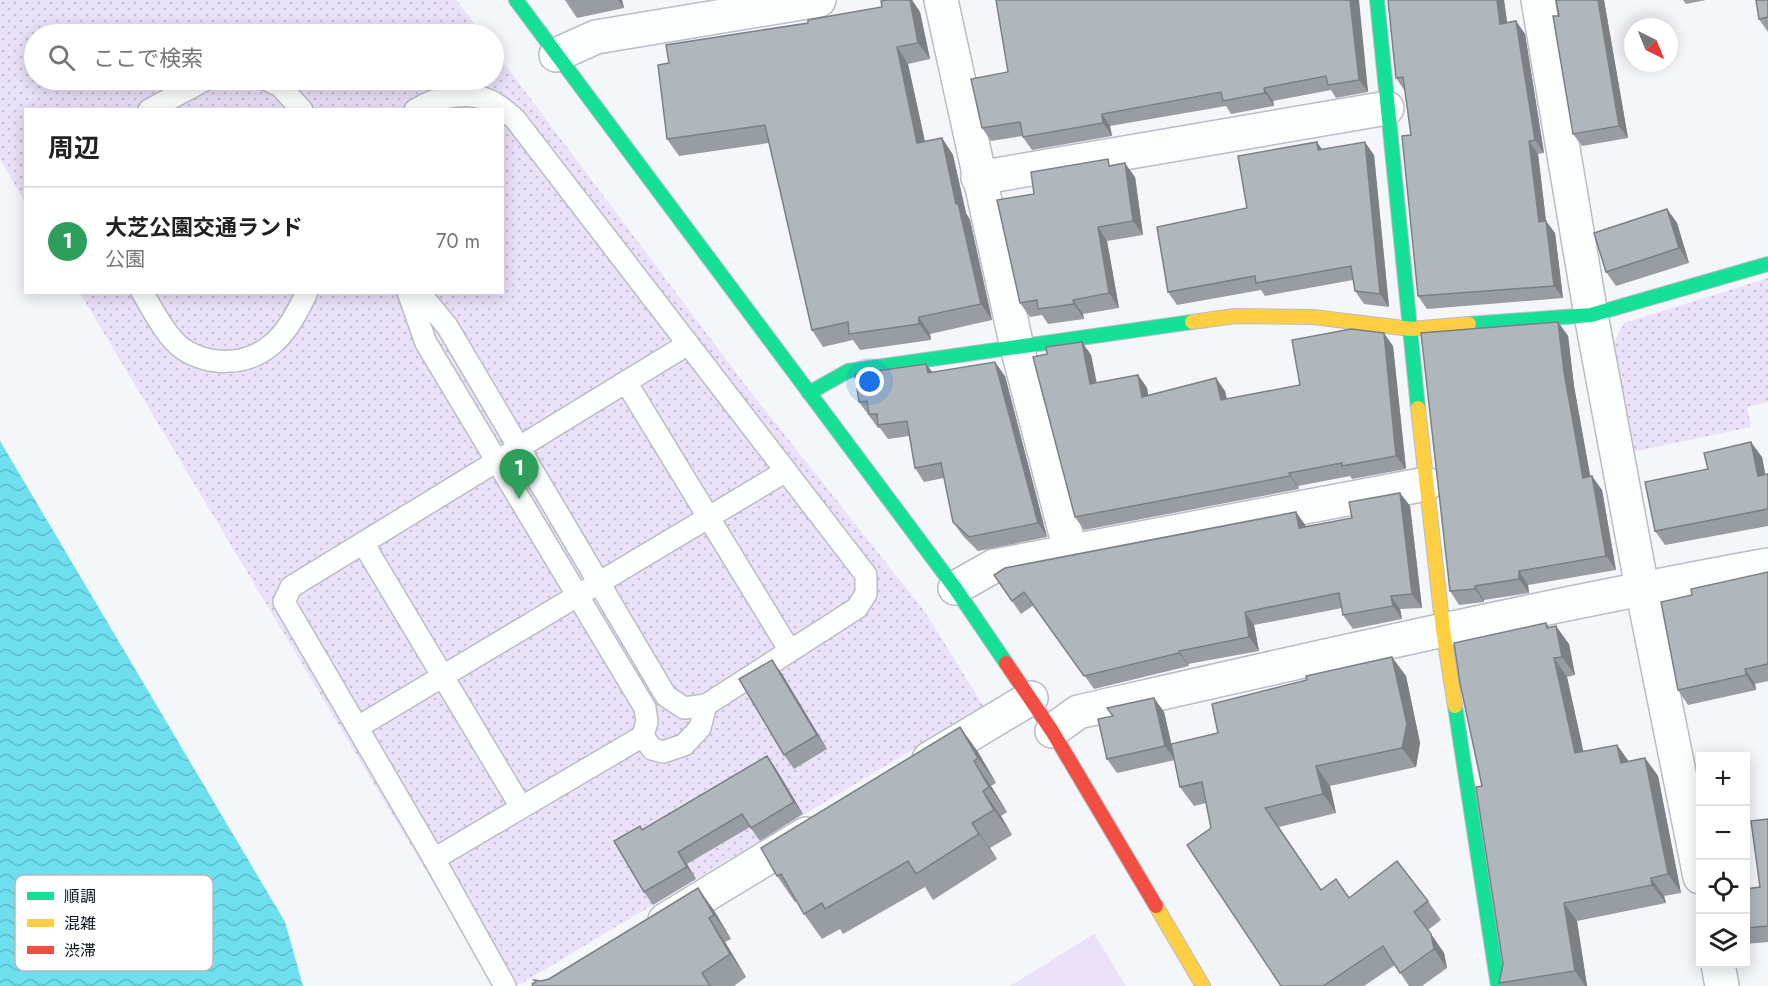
<!DOCTYPE html>
<html lang="ja">
<meta charset="utf-8">
<style>
body{margin:0;font-family:Jost,"Noto Sans JP",sans-serif;background:#f2f2f2;color:#222}
.controls{position:absolute;right:18px;bottom:18px;display:grid;overflow:hidden;border-radius:0px;box-shadow:0 3px 15px #0003}
.controls button{width:54px;height:54px;display:grid;place-items:center;padding:0;border:0;border-bottom:2px solid #e0e0e0;background:#fff;color:#222;font:30px sans-serif}
.compass{position:absolute;left:1624px;top:18px;width:54px;height:54px;border-radius:50%;background:#fff;box-shadow:0 3px 15px #0003;rotate:137deg}
.you{position:absolute;left:870px;top:382px;width:21px;height:21px;margin:-15px;border:4px solid #fff;border-radius:50%;background:#1a73e8;box-shadow:0 0 0 9px #1a73e833}
.badge{display:grid;place-items:center;width:39px;height:39px;border-radius:50%;background:#0f766e;color:#fff;font-size:20px;font-weight:700}
.pin{position:absolute;translate:-50% -50px;filter:drop-shadow(0 2px 3px #0008)}
.pin::after{content:'';position:absolute;top:32px;width:21px;height:18px;background:inherit;clip-path:polygon(0 0,100% 0,50% 100%)}
.list{margin:0;padding:0;list-style:none}
h2{display:flex;justify-content:space-between;align-items:center;height:78px;margin:0;padding:0 24px;font-size:26px}
h2 small{font-size:20px;font-weight:400;color:#767676}
.list li{display:grid;grid-template-columns:39px 1fr auto;gap:18px;align-items:center;box-sizing:border-box;height:108px;padding:0 24px;border-top:2px solid #e0e0e0}
.list b{display:block;font-size:22px;white-space:nowrap}
.list p{margin:0;font-size:20px;white-space:nowrap;color:#767676}
.list em{font-size:20px;font-style:normal;color:#767676}
.icon{flex:none;width:33px;height:33px;fill:none;stroke:currentColor;stroke-width:2;stroke-linecap:round;stroke-linejoin:round}
.map{position:relative;flex:none;width:1768px;height:986px;overflow:hidden}
.search{position:absolute;background:#fff;box-shadow:0 3px 15px #0003;left:24px;top:24px;width:480px;height:66px;display:flex;align-items:center;gap:15px;box-sizing:border-box;padding:0 21px;border-radius:33px;color:#767676;font-size:22px}
.panel{position:absolute;background:#fff;box-shadow:0 3px 15px #0003;left:24px;top:108px;width:480px;height:186px;border-radius:0px}
.map>svg:first-child{display:block}
</style>
<div class="map">
<svg width="1768" height="986" viewBox="0 0 1768 986">
<defs>
<pattern id="park-dots" width="8" height="8" patternUnits="userSpaceOnUse" patternTransform="scale(1.5)"><rect width="8" height="8" fill="#ebe1f9"/><path d="M2 2h.1M6 6h.1" fill="none" stroke="#c8c0d5" stroke-width="1.8" stroke-linecap="round"/></pattern>
<pattern id="water-waves" width="16" height="10" patternUnits="userSpaceOnUse" patternTransform="scale(1.5)"><rect width="16" height="10" fill="#6edfee"/><path d="M0 5q4-4 8 0t8 0" fill="none" stroke="#5ebecc"/></pattern>
</defs>
<rect width="100%" height="100%" fill="#f4f6f9"/>
<!-- park -->
<g fill="url(#park-dots)">
<polygon points="0,0 456,0 482,34 34,34 34,80 494,80 494,50 746,386 925,612 984,707 517,986 495,986 80,293 502,292 502,110 26,110 25,202 0,159"/>
<polygon points="1768,278 1768,402 1747,407 1751,427 1632,452 1614,342 1624,323"/>
</g>
<!-- pitch -->
<polygon fill="#ebe1f9" points="1094,934 1126,986 1010,986"/>
<!-- water -->
<polygon fill="url(#water-waves)" points="0,441 285,922 303,986 0,986"/>
<g fill="none" stroke-linecap="round" stroke-linejoin="round">
<!-- lane casing -->
<g stroke="#b9bdc4" stroke-width="24">
<g id="lane">
<polyline points="267,80 280,86 302,110"/>
<polyline points="149,110 205,80"/>
<path d="M142 292C153 310 166 337 183 349 209 366 245 366 270 346 287 333 298 311 307 292"/>
<path d="M408 292 426 343 645 708 647 721 643 736 652 749 663 752 684 745 700 728 706 705 857 608 866 594V575L515 119C509 114 503 108 496 104 473 89 437 96 415 110"/>
<polyline points="419,292 447,326 666,696 684,708 706,705"/>
<polyline points="626,382 790,651"/>
<polyline points="363,543 521,807"/>
<polyline points="358,727 786,471"/>
<polyline points="434,859 643,736"/>
<polyline points="505,986 434,859 284,602 291,587 688,344"/>
</g>
</g>
<!-- street casing -->
<g stroke="#b9bdc4" stroke-width="36">
<g id="street">
<polyline points="941,0 1017,347 1070,550"/>
<polyline points="1538,0 1591,315 1642,588 1700,877"/>
<polyline points="556,55 596,37 819,0"/>
<polyline points="978,178 1387,108"/>
<polyline points="955,588 994,566 1426,484"/>
<path d="M1052 731 1078 712C1307 660 1536 607 1768 565"/>
<polyline points="929,759 1031,698"/>
<polyline points="665,920 806,834"/>
<polyline points="1718,964 1722,986"/>
</g>
</g>
<!-- fast casing -->
<g stroke="#b9bdc4" stroke-width="16">
<g id="fast">
<polyline points="516,0 955,588 1006,663"/>
<polyline points="1377,0 1418,408"/>
<polyline points="1469,324 1591,315 1768,264"/>
<polyline points="809,393 848,371 1192,322"/>
<polyline points="1455,706 1498,986"/>
</g>
</g>
<!-- slow casing -->
<g stroke="#b9bdc4" stroke-width="16">
<g id="slow">
<polyline points="1192,322 1235,316 1313,317 1411,329 1469,324"/>
<polyline points="1418,408 1443,630 1455,706"/>
<polyline points="1156,906 1203,986"/>
</g>
</g>
<!-- jam casing -->
<g stroke="#b9bdc4" stroke-width="16">
<polyline id="jam" points="1006,663 1052,731 1156,906"/>
</g>
<!-- lane -->
<use href="#lane" stroke="#fdfefe" stroke-width="21"/>
<!-- street -->
<use href="#street" stroke="#fdfefe" stroke-width="33"/>
<!-- fast -->
<use href="#fast" stroke="#16e098" stroke-width="14"/>
<!-- slow -->
<use href="#slow" stroke="#ffcf43" stroke-width="14"/>
<!-- jam -->
<use href="#jam" stroke="#f24e42" stroke-width="14"/>
</g>
<!-- wall -->
<g fill="#979da2">
<polygon points="565,0 622,0 624,8 577,18"/>
<polygon points="887,0 912,0 920,12 930,59 908,64 925,142 942,138 953,155 966,213 970,220 992,320 930,334 931,340 860,350 853,340 823,347 812,330 769,143 679,156 667,139 669,63 808,23 882,7"/>
<polygon points="1388,0 1504,0 1507,23 1516,21 1525,34 1544,153 1538,154 1546,221 1555,233 1563,298 1427,309 1418,296 1411,135 1405,91 1396,78"/>
<polygon points="1556,0 1604,0 1628,138 1582,146 1573,134"/>
<polygon points="1683,0 1706,0 1686,4"/>
<polygon points="1768,0 1768,32 1759,19"/>
<polygon points="1358,2 1368,92 1336,98 1331,90 1273,101 1274,106 1231,114 1226,106 1110,126 1112,136 1032,150 1022,136 991,141 982,128 1008,72"/>
<polygon points="1322,150 1374,155 1389,307 1364,304 1355,291 1353,280 1265,296 1261,290 1177,305 1168,292 1247,208"/>
<polygon points="1112,165 1135,177 1143,235 1107,241 1119,308 1083,314 1084,319 1048,324 1042,315 1030,317 1020,303 1034,194"/>
<polygon points="1667,209 1677,223 1689,263 1616,286 1606,272"/>
<polygon points="1558,322 1568,336 1574,386 1590,477 1602,490 1616,570 1528,585 1529,593 1484,600 1484,602 1459,605 1450,591"/>
<polygon points="1082,342 1091,355 1097,383 1138,375 1147,388 1148,395 1225,391 1227,399 1300,385 1393,346 1406,469 1352,479 1350,476 1298,486 1299,489 1084,530 1075,517 1047,354"/>
<polygon points="926,364 932,372 1005,376 1047,537 978,551 963,536 953,522 944,478 924,482 915,468 909,436 888,439 880,428 878,428 859,402"/>
<polygon points="1762,457 1765,474 1768,474 1768,526 1665,545 1655,531"/>
<polygon points="1400,493 1410,506 1422,608 1400,609 1402,619 1353,629 1343,615 1342,608 1254,625 1259,651 1188,664 1189,666 1094,689 1034,605 1021,614 994,575 1306,527 1352,518"/>
<polygon points="1768,572 1768,681 1755,684 1756,690 1688,705 1678,690 1692,595"/>
<polygon points="1549,627 1569,644 1575,675 1567,677 1583,751 1617,745 1628,761 1645,758 1658,776 1681,893 1664,896 1666,903 1577,921 1587,986 1502,986 1499,983 1503,964 1482,786"/>
<polygon points="772,660 782,674 827,749 794,769 784,755"/>
<polygon points="1406,676 1420,743 1416,767 1330,786 1336,813 1279,827 1321,890 1336,879 1349,898 1428,901 1441,920 1428,930 1444,953 1447,968 1422,986 1409,986 1395,965 1364,986 1281,986 1211,828 1206,803 1194,806 1180,787 1175,760 1117,773 1107,759 1113,716 1154,698 1164,712 1173,751 1218,733"/>
<polygon points="960,727 978,752 996,783 991,786 1007,812 1001,816 1012,835 990,848 997,859 933,900 925,887 843,934 840,929 822,939 804,914 797,901 795,902 777,876"/>
<polygon points="767,756 776,769 803,814 760,841 750,827 687,864 696,879 653,905 644,892 642,830"/>
<polygon points="1768,819 1768,942 1746,944 1746,889 1760,887"/>
<polygon points="698,888 715,912 731,939 725,942 746,977 734,986 533,986 541,981 549,979"/>
</g>
<!-- shaded-wall -->
<g fill="#7b8084">
<polygon points="618,0 622,0 624,8"/>
<polygon points="910,0 912,0 920,12 930,59 918,43"/>
<polygon points="1350,0 1359,0 1368,92 1359,80"/>
<polygon points="1497,0 1504,0 1509,36 1500,24"/>
<polygon points="1598,0 1604,0 1628,138 1619,126"/>
<polygon points="1516,21 1525,34 1544,153 1535,140"/>
<polygon points="897,47 908,64 929,160 917,143"/>
<polygon points="1264,88 1273,101 1274,106 1265,93"/>
<polygon points="1102,114 1110,126 1112,136 1103,123"/>
<polygon points="942,138 953,155 966,213 970,220 992,320 981,304 956,204"/>
<polygon points="1529,141 1538,154 1546,221 1555,233 1563,298 1554,286 1539,222"/>
<polygon points="1317,142 1326,155 1318,150"/>
<polygon points="1365,142 1374,155 1389,307 1380,294"/>
<polygon points="1125,163 1135,177 1143,235 1133,221"/>
<polygon points="1667,209 1677,223 1689,263 1679,248"/>
<polygon points="1098,227 1107,241 1119,308 1109,293"/>
<polygon points="1073,300 1083,314 1084,319 1074,304"/>
<polygon points="919,317 930,334 931,340 919,324"/>
<polygon points="1558,322 1568,336 1574,386 1593,491 1583,478 1564,372"/>
<polygon points="1384,333 1393,346 1406,469 1396,456"/>
<polygon points="1082,342 1091,355 1099,397 1090,384"/>
<polygon points="995,362 1005,376 1047,537 1038,523"/>
<polygon points="926,364 936,377 928,373"/>
<polygon points="1138,375 1147,388 1151,410 1142,397"/>
<polygon points="1216,378 1225,391 1230,413 1221,400"/>
<polygon points="1751,442 1762,457 1768,488 1758,476"/>
<polygon points="1289,473 1298,486 1299,489 1290,476"/>
<polygon points="1592,476 1602,490 1616,570 1606,556"/>
<polygon points="1400,493 1410,506 1422,608 1412,594"/>
<polygon points="1296,512 1306,526 1308,541 1299,528"/>
<polygon points="1519,571 1528,585 1529,593 1519,579"/>
<polygon points="1475,586 1484,600 1484,602 1475,589"/>
<polygon points="1391,596 1400,609 1402,619 1393,606"/>
<polygon points="1245,612 1254,625 1259,651 1249,637"/>
<polygon points="1546,623 1559,641 1556,626 1569,644 1575,675 1562,657 1547,628"/>
<polygon points="1179,651 1188,664 1189,666 1179,653"/>
<polygon points="1392,657 1406,676 1420,743 1416,767 1402,748"/>
<polygon points="1554,658 1567,677 1588,772 1575,753"/>
<polygon points="772,660 782,674 827,749 817,735"/>
<polygon points="1745,669 1755,684 1756,690 1746,675"/>
<polygon points="1154,698 1164,712 1175,760 1165,746"/>
<polygon points="960,727 978,752 996,783 978,758"/>
<polygon points="1617,745 1630,763 1621,763"/>
<polygon points="767,756 776,769 803,814 794,802"/>
<polygon points="1645,758 1658,776 1681,893 1668,874"/>
<polygon points="974,761 991,786 1007,812 989,787"/>
<polygon points="1316,766 1330,786 1336,813 1323,794"/>
<polygon points="983,791 1001,816 1012,835 994,810"/>
<polygon points="972,823 990,848 997,859 979,834"/>
<polygon points="678,852 687,864 696,879 687,867"/>
<polygon points="1651,878 1664,896 1666,903 1652,885"/>
<polygon points="698,888 715,912 731,939 714,915"/>
<polygon points="1564,903 1577,921 1587,986 1585,986 1575,971"/>
<polygon points="709,918 725,942 746,977 730,954"/>
<polygon points="1431,934 1444,953 1447,968 1434,949"/>
</g>
<!-- building -->
<g fill="#b0b7bc" stroke="#7b8084" stroke-width="1.5">
<polygon points="887,0 910,0 918,43 897,47 917,143 942,138 956,204 958,203 981,304 919,317 919,324 849,334 848,322 812,330 765,125 667,139 658,65 669,63 666,45 808,23 808,20 882,7 881,1"/>
<polygon points="996,0 1350,0 1359,80 1328,85 1326,76 1264,88 1265,93 1223,101 1221,92 1102,114 1103,123 1023,137 1020,122 982,128 971,79 1008,72"/>
<polygon points="1388,0 1497,0 1500,24 1516,21 1535,140 1529,141 1539,222 1546,221 1554,286 1418,296 1402,136 1411,135 1403,77 1396,78"/>
<polygon points="1556,0 1598,0 1619,126 1573,134 1553,16 1559,16"/>
<polygon points="1756,0 1768,0 1768,17 1759,19"/>
<polygon points="1317,142 1318,150 1365,142 1380,294 1355,291 1351,266 1256,283 1255,276 1168,292 1157,227 1247,208 1238,156"/>
<polygon points="1108,159 1109,166 1125,163 1133,221 1098,227 1109,293 1073,300 1074,304 1038,309 1037,300 1020,303 997,200 1034,194 1031,172"/>
<polygon points="1667,209 1679,248 1606,272 1594,233"/>
<polygon points="1558,322 1564,372 1583,478 1592,476 1606,556 1519,571 1519,579 1475,586 1475,589 1450,591 1421,333"/>
<polygon points="1351,329 1384,333 1396,456 1342,466 1342,463 1289,473 1290,476 1075,517 1033,357 1047,354 1046,347 1082,342 1090,384 1138,375 1142,397 1216,378 1221,400 1300,385 1292,340"/>
<polygon points="995,362 1038,523 969,537 953,522 941,463 915,468 907,421 878,425 877,414 869,414 867,401 859,402 855,374 926,364 928,373"/>
<polygon points="1751,442 1758,476 1768,474 1768,509 1655,531 1645,482 1708,469 1704,453"/>
<polygon points="1400,493 1412,594 1391,596 1393,606 1343,615 1339,593 1245,612 1249,637 1179,651 1179,653 1084,676 1024,592 1012,601 994,575 1005,568 1296,512 1299,528 1352,518 1349,502"/>
<polygon points="1768,572 1768,664 1745,669 1746,675 1678,690 1661,602 1692,595 1691,589"/>
<polygon points="1546,623 1547,628 1556,626 1562,657 1554,658 1575,753 1617,745 1621,763 1645,758 1668,874 1651,878 1652,885 1564,903 1575,971 1499,983 1503,964 1476,787 1482,786 1460,683 1454,643"/>
<polygon points="1392,657 1407,724 1402,748 1316,766 1323,794 1265,808 1321,890 1336,879 1349,898 1397,861 1428,901 1414,912 1431,934 1434,949 1400,973 1383,946 1323,986 1281,986 1187,845 1211,828 1202,782 1180,787 1171,744 1218,733 1212,704 1307,680 1306,676"/>
<polygon points="772,660 817,735 784,755 739,679"/>
<polygon points="1154,698 1165,746 1107,759 1098,719 1113,716 1107,708"/>
<polygon points="960,727 978,758 974,761 989,787 983,791 994,810 972,823 979,834 916,874 908,861 825,909 822,903 804,914 781,874 777,876 761,848"/>
<polygon points="767,756 794,802 751,828 742,814 678,852 687,867 644,892 614,841 640,826 642,830"/>
<polygon points="1768,819 1768,926 1746,928 1746,889 1760,887 1751,821"/>
<polygon points="698,888 714,915 709,918 730,954 702,973 710,986 533,986 532,984 536,982 534,980 541,981 549,979"/>
</g>
<!-- legend -->
<rect x="15" y="875" width="198" height="96" rx="9" fill="#fff" stroke="#b6b8bb" stroke-width="1.5"/>
<rect x="27" y="892" width="27" height="8" fill="#16e098"/>
<rect x="27" y="919" width="27" height="8" fill="#ffcf43"/>
<rect x="27" y="946" width="27" height="8" fill="#f24e42"/>
<g font-size="16" fill="#0a111c">
<text x="64" y="902">順調</text>
<text x="64" y="929">混雑</text>
<text x="64" y="956">渋滞</text>
</g>
</svg>
<div class="controls">
<button>+</button>
<button>−</button>
<button><svg class="icon" aria-label="locate" viewBox="0 0 24 24"><circle cx="12" cy="12" r="6"/><path d="M12 2v4M12 18v4M2 12h4M18 12h4"/></svg></button>
<button><svg class="icon" aria-label="layers" viewBox="0 0 24 24"><path d="M12 4l9 5-9 5-9-5zM3 14l9 5 9-5"/></svg></button>
</div>
<svg class="compass" viewBox="-18 -18 36 36"><path d="M0-13l5 13h-10z" fill="#e53935"/><path d="M0 13l5-13h-10z" fill="#767676"/></svg>
<div class="you"></div>
<div class="pin badge" style="left:519px;top:499px;background:#2e9e5b">1</div>
<div class="search"><svg class="icon" aria-label="search" viewBox="0 0 24 24"><circle cx="10" cy="10" r="6"/><path d="M15 15l6 6"/></svg>ここで検索</div>
<section class="panel">
<h2>周辺<small></small></h2>
<ul class="list">
<li><span class="badge" style="background:#2e9e5b">1</span><div><b>大芝公園交通ランド</b><p>公園</p></div><em>70 m</em></li>
</ul>
</section>
</div>
